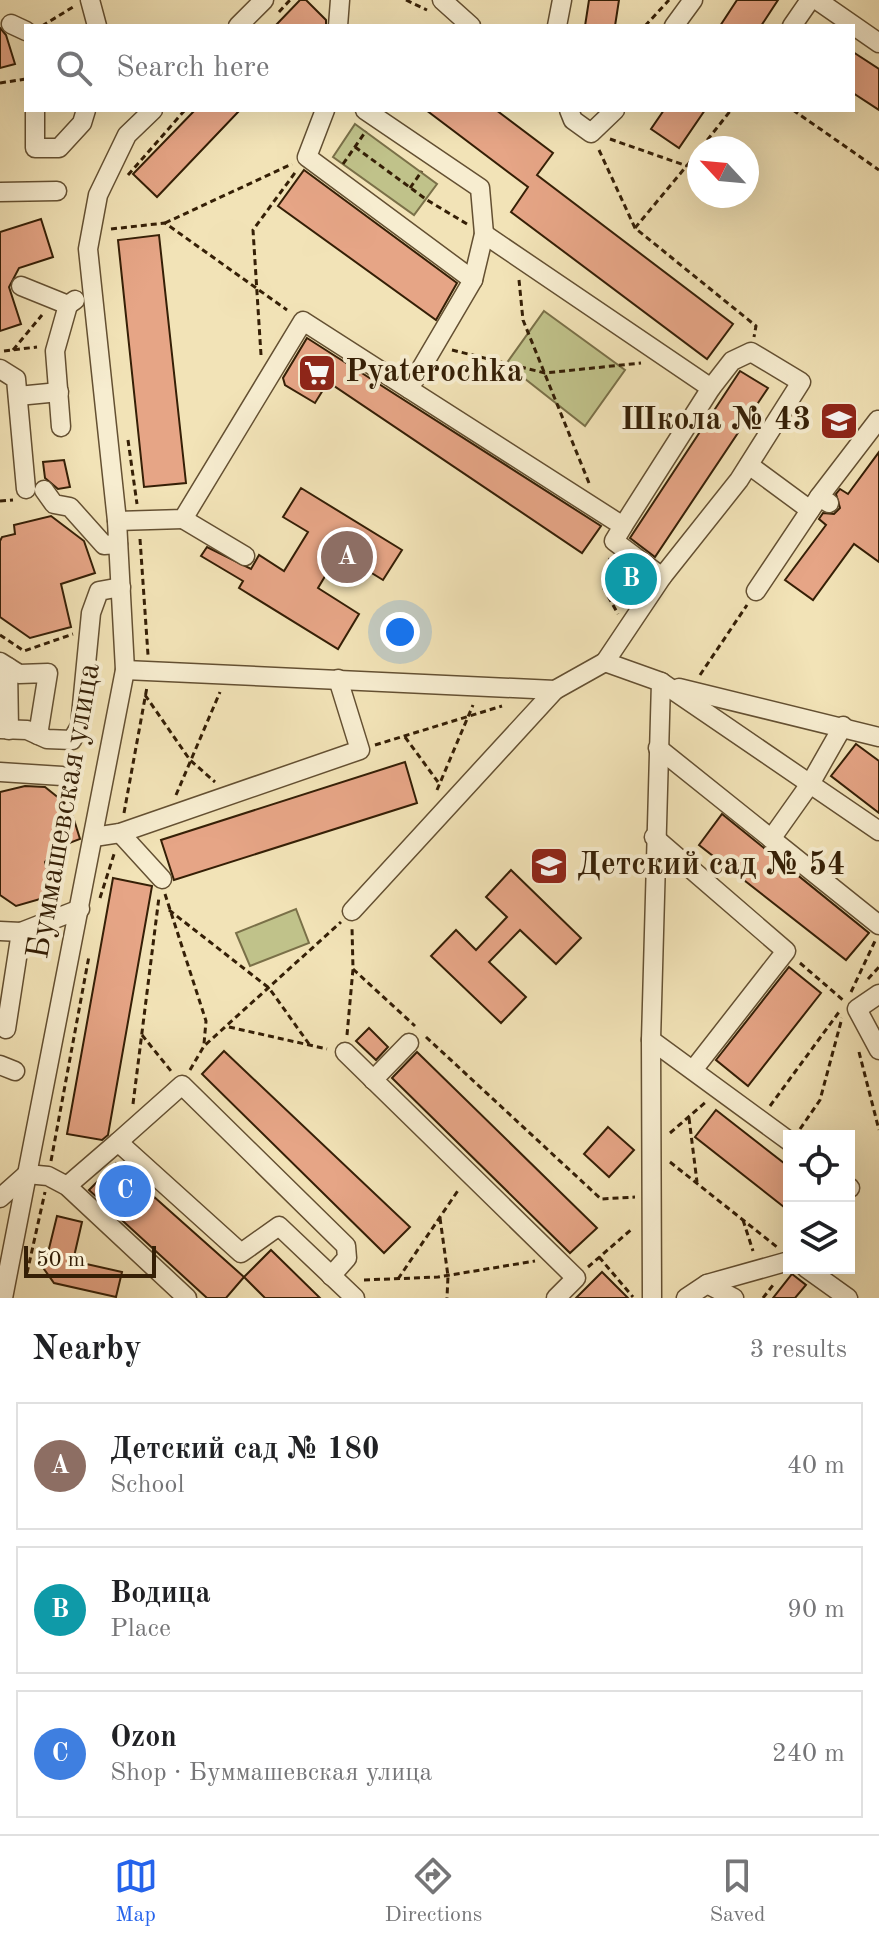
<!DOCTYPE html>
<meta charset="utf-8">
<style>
body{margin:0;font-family:"Old Standard TT",serif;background:#f6f6f6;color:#202124}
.controls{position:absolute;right:24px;bottom:24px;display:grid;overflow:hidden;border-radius:0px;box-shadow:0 8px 32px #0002}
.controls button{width:72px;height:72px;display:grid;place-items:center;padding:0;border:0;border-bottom:2px solid #e0e0e0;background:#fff;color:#202124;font:40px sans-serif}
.compass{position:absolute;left:687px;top:136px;width:72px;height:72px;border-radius:50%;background:#fff;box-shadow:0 8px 32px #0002;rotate:296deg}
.scale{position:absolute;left:24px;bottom:20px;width:132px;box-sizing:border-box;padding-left:8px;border:4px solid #351f06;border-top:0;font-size:22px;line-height:28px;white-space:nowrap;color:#351f06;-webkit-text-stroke:6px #f7edd0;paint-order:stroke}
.you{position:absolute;left:400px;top:632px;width:28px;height:28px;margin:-20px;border:6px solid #fff;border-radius:50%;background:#1a73e8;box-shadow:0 0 0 12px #1a73e833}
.badge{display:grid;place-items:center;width:52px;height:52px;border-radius:50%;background:#2563eb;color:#fff;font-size:26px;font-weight:700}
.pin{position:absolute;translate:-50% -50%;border:4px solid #fff;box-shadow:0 2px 8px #0006}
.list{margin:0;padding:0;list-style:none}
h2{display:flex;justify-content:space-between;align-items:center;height:104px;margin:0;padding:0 32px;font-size:34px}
h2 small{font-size:26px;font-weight:400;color:#757577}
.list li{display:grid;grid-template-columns:52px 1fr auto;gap:24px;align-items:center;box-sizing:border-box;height:128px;margin:0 16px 16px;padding:0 16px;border:2px solid #e0e0e0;border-radius:0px}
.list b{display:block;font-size:30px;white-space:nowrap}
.list p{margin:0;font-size:26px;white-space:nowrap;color:#757577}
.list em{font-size:26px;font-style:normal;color:#757577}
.icon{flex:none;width:44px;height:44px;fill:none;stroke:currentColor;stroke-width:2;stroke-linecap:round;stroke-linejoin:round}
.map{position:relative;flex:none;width:879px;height:1298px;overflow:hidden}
.search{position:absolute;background:#fff;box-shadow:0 8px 32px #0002;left:24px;right:24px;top:24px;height:88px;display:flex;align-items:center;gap:20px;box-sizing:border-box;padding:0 28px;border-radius:0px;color:#757577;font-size:30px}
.sheet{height:536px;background:#fff}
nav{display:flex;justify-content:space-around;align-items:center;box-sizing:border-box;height:112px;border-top:2px solid #e0e0e0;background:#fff;font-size:22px;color:#757577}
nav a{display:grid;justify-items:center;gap:4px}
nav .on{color:#2563eb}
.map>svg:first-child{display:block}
</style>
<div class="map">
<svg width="879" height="1298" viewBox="0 0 879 1298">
<rect width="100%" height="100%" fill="#f2e3b7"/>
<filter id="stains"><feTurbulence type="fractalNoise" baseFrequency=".0025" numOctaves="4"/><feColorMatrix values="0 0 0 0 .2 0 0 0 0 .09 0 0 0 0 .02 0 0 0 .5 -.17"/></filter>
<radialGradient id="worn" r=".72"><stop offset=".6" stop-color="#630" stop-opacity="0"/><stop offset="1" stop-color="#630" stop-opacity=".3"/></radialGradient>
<!-- green -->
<g fill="#c0c28a" stroke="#7a7048" stroke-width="2">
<polygon points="355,124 437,184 414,215 333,157"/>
<polygon points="544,311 625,370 585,426 506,364"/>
<polygon points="296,909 309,943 250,966 236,933"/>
</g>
<!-- building -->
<g fill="#e6a586" stroke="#351f06" stroke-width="2">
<polygon points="300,0 306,0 326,20 326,26 275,26"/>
<polygon points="589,0 619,0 615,26 585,26"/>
<polygon points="737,0 778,0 761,26 720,26"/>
<polygon points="0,28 6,35 15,64 0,68"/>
<polygon points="853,52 879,69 879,110 853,93"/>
<polygon points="195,110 240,110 157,197 133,174"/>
<polygon points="426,110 496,110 553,153 537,175 733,324 707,359 511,212 528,187"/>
<polygon points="664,110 705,110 679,148 651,129"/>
<polygon points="304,170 457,283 436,320 278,206"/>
<polygon points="41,219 53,257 19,268 9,287 21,324 0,331 0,232"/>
<polygon points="159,235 186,483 144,487 118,240"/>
<polygon points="307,338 601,526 582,553 328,382 315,403 285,385 283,378"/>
<polygon points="740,371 768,388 655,557 630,538"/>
<polygon points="879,452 879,562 854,544 813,600 785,580 826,525 819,519 823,513 834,514 840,508 836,494 840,489 848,494"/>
<polygon points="64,460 70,487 58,489 45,478 43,462"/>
<polygon points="301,488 402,550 383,580 339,553 318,588 359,614 338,649 239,588 243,581 201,556 207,547 251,569 259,555 284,571 308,532 283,517"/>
<polygon points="51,516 84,541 95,573 61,584 71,627 30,638 0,617 0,541 2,537 15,534 14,525"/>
<polygon points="625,564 646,580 636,594 615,579"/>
<polygon points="856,744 879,761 879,813 831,776"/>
<polygon points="405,762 417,803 174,880 161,840"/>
<polygon points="25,786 45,787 70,807 80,839 56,848 45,862 54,895 16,906 0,895 0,792"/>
<polygon points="722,814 869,933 846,960 699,845"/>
<polygon points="511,870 581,938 556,964 520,930 489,962 526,997 501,1023 431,956 456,930 476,950 507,917 486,897"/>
<polygon points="113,878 152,886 108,1135 102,1140 67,1134"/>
<polygon points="789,967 821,993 748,1086 716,1060"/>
<polygon points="369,1028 388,1047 376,1060 356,1041"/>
<polygon points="224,1051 410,1227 384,1253 202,1074"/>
<polygon points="417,1052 597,1228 570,1253 392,1078"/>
<polygon points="716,1110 789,1167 789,1211 695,1137"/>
<polygon points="608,1127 634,1150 609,1177 584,1154"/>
<polygon points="116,1163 244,1277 226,1298 207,1298 89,1190"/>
<polygon points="57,1216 82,1222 73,1261 122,1272 116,1297 54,1283 44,1269"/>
<polygon points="271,1250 320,1298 265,1298 244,1277"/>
<polygon points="602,1272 628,1298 576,1298"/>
<polygon points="792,1274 806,1285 795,1298 773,1298"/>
</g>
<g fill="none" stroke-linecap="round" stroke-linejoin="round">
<!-- minor casing -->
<g stroke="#645032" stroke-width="21">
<g id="minor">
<polyline points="90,0 97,26"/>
<polyline points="442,0 471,26"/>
<polyline points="817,0 879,43"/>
<polyline points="11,24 26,31"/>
<polyline points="238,26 264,0"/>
<polyline points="338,26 340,0"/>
<polyline points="557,26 562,0"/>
<polyline points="674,26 693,0"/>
<polyline points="792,26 810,0"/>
<polyline points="35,110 35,148 59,148 82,123 86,110"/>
<polyline points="325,110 307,157 473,280"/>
<polyline points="365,110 480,188 484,234 473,280 409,389 623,526 614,541 662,577 605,662"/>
<polyline points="569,110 573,120 591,133 615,110"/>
<polyline points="0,192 57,191"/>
<polyline points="484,234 711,388 623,526"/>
<polyline points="21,286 68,305 75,300"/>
<polyline points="0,369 16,379 26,489"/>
<polyline points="18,396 59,392"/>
<polyline points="61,427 55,351 68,305"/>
<polyline points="749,465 810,510"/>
<polyline points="44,490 54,504 70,507 104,545 118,544"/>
<polyline points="819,497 878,420"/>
<polyline points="183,519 245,556"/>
<polyline points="117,521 183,519 303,321 409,389"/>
<polyline points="662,577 739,480 801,382 751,352 732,361 711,388"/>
<polyline points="756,591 819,497 829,503"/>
<polyline points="0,662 19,674 48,673 38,735"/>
<polyline points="8,667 9,730"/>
<polyline points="125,670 555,690 605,662 661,682 651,1040 652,1298"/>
<polyline points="661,682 879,831"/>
<polyline points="679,688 879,737"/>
<polyline points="0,729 27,730 47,739 72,740 80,726 91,613 99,591 121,587"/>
<polyline points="658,748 879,925"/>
<polyline points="0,772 62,776"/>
<polyline points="120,833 162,879"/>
<polyline points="94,837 120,833 360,750 338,679"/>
<polyline points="654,837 786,951 693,1070"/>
<polyline points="771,839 810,784 843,726"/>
<polyline points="352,911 555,690"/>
<polyline points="0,931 21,932"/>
<polyline points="879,994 857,1009 879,1050"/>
<polyline points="6,1029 21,932 80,909"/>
<polyline points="651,1040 789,1141"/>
<polyline points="345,1052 576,1278 556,1298"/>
<polyline points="0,1065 15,1071"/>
<polyline points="373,1080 409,1043"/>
<polyline points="118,1142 182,1085 346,1246 347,1258 331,1276"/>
<polyline points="67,1186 118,1142 241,1253 279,1226 355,1298"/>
<polyline points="849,1187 850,1188"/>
<polyline points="0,1198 27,1174 48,1176 67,1186 187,1298"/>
<polyline points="806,1268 848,1298"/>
<polyline points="707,1284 734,1298"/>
<polyline points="3,1298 125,670 117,521 88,249 98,195 127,135 153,110"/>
<polyline points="686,1298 707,1284 789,1261"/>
</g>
</g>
<!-- path -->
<g stroke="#351f06" stroke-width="3" stroke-dasharray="6 4" stroke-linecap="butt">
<polyline points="406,0 427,10"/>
<polyline points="279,12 290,0"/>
<polyline points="42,26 73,7"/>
<polyline points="645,26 669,0"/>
<polyline points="0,83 26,79"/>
<polyline points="793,110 879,170"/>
<polyline points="610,139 687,166"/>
<polyline points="355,147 427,200 467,224"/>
<polyline points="701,148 731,110"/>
<polyline points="599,150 635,228 756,326 754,337"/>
<polyline points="343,164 366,131"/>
<polyline points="128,175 185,110"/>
<polyline points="410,188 422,171"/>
<polyline points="165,223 292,164"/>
<polyline points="635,228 699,151"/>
<polyline points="111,229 165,223 287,310"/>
<polyline points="519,280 523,320 589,483"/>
<polyline points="13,350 42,315"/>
<polyline points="452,350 545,373 641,363"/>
<polyline points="4,351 37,347"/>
<polyline points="261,355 253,230 297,170"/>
<polyline points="128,440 137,504"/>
<polyline points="0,501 13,500"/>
<polyline points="140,539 148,655"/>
<polyline points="610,558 604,589 618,614"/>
<polyline points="0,635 24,651 73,634"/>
<polyline points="700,675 747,605"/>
<polyline points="145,695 190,760 215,782"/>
<polyline points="405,737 438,782"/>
<polyline points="375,745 502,706"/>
<polyline points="437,790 473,705"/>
<polyline points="176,795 220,692"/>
<polyline points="124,813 147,687"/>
<polyline points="165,894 206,1021 204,1044"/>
<polyline points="100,898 115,851"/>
<polyline points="169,910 269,988 309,1044"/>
<polyline points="800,963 843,1000"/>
<polyline points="353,969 415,1026"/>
<polyline points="868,979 879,967"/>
<polyline points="851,992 875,941"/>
<polyline points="229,1027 327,1049"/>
<polyline points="142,1035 171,1071"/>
<polyline points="347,1035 353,969 352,927"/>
<polyline points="426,1037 601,1199 635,1197"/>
<polyline points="859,1052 879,1130"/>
<polyline points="190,1070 204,1046 341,922"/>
<polyline points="133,1104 159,897"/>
<polyline points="770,1106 839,1012"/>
<polyline points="689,1118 697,1182"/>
<polyline points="800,1129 820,1100 842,1018"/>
<polyline points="670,1133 707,1101"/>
<polyline points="51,1161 89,956"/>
<polyline points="670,1162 777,1247"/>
<polyline points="440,1218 448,1276 447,1298"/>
<polyline points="743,1220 753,1251"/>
<polyline points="599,1257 633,1297"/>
<polyline points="588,1267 633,1228"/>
<polyline points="27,1273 45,1192"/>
<polyline points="398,1279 459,1189"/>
<polyline points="364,1280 438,1277 535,1261"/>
<polyline points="763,1298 773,1285"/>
</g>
<!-- minor -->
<use href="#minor" stroke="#f7edd0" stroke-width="18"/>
</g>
<!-- icons -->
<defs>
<g id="supermarket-square" transform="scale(2)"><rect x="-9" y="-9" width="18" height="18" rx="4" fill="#8f2418" stroke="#f7edd0"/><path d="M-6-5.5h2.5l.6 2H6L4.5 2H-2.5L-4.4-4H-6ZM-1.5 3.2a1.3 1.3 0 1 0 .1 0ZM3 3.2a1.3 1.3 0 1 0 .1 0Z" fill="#fff"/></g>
<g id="school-square" transform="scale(2)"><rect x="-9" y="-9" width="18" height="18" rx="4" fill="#8f2418" stroke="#f7edd0"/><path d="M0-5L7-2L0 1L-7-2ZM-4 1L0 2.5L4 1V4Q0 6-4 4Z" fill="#fff"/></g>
</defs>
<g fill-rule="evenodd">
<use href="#supermarket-square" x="317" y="373"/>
<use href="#school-square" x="839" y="421"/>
<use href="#school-square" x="549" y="866"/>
</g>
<g text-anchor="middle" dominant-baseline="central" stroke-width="8" stroke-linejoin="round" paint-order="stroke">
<!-- poi labels -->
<g font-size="32" font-weight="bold" fill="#351f06" stroke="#f7edd0" text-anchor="start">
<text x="345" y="373">Pyaterochka</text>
<text x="811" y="421" text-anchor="end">Школа № 43</text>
<text x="577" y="866">Детский сад № 54</text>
</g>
<!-- street labels -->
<g font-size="32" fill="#351f06" stroke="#f7edd0">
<text transform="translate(65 811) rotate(-80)">Буммашевская улица</text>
</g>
</g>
<rect width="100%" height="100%" filter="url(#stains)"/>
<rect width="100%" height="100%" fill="url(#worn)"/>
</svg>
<div class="controls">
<button><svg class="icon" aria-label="locate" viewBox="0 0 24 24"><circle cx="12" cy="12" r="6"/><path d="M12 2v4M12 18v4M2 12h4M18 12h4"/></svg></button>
<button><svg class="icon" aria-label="layers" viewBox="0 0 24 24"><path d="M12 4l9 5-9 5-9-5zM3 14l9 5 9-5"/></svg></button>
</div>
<svg class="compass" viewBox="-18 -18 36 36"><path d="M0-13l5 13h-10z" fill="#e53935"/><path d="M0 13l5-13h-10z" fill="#757577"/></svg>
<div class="scale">50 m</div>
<div class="you"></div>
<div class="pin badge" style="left:347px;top:557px;background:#8d6e63">A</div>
<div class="pin badge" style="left:631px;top:579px;background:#0f9aa8">B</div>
<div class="pin badge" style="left:125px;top:1191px;background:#3f7fe0">C</div>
<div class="search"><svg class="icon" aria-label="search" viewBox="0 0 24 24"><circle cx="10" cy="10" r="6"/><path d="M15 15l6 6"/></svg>Search here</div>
</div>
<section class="sheet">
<h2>Nearby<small>3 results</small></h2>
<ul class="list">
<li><span class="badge" style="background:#8d6e63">A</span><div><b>Детский сад № 180</b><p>School</p></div><em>40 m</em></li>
<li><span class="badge" style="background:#0f9aa8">B</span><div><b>Водица</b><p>Place</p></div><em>90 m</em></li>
<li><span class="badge" style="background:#3f7fe0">C</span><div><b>Ozon</b><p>Shop · Буммашевская улица</p></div><em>240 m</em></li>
</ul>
</section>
<nav>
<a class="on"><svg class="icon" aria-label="map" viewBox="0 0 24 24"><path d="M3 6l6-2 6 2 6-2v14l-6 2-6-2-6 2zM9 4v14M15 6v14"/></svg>Map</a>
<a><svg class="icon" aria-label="directions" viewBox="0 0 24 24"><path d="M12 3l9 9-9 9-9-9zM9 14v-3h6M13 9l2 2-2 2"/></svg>Directions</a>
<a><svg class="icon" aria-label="saved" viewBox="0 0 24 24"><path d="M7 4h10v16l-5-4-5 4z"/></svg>Saved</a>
</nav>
